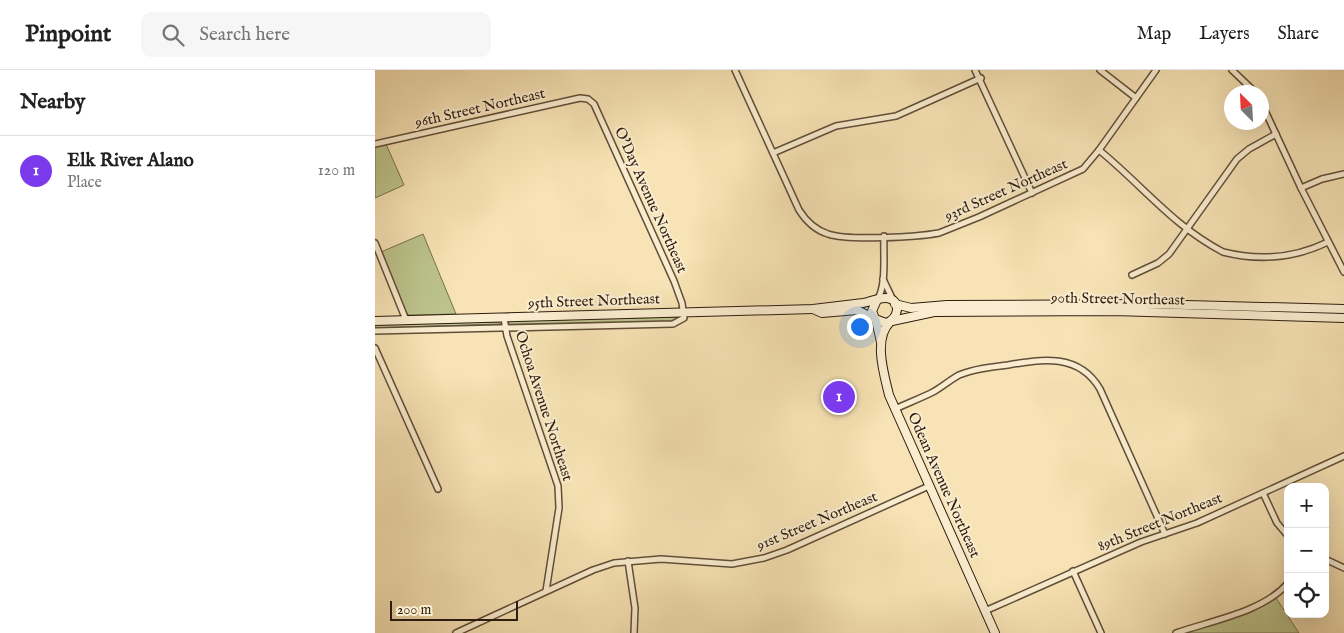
<!DOCTYPE html>
<meta charset="utf-8">
<style>
body{margin:0;font-family:"IM FELL English",serif;background:#f6f6f6;color:#222}
.controls{position:absolute;right:15px;bottom:15px;display:grid;overflow:hidden;border-radius:10px;box-shadow:0 5px 20px #0002}
.controls button{width:45px;height:45px;display:grid;place-items:center;padding:0;border:0;border-bottom:1px solid #e0e0e0;background:#fff;color:#222;font:25px sans-serif}
.compass{position:absolute;left:849px;top:15px;width:45px;height:45px;border-radius:50%;background:#fff;box-shadow:0 5px 20px #0002;rotate:336deg}
.scale{position:absolute;left:15px;bottom:12px;width:128px;box-sizing:border-box;padding-left:5px;border:2px solid #2f1d10;border-top:0;font-size:14px;line-height:18px;white-space:nowrap;color:#2f1d10;-webkit-text-stroke:4px #faedcf;paint-order:stroke}
.you{position:absolute;left:484px;top:256px;width:18px;height:18px;margin:-12px;border:4px solid #fff;border-radius:50%;background:#1a73e8;box-shadow:0 0 0 8px #1a73e833}
.badge{display:grid;place-items:center;width:32px;height:32px;border-radius:50%;background:#7c3aed;color:#fff;font-size:16px;font-weight:700}
.pin{position:absolute;translate:-50% -50%;border:2px solid #fff;box-shadow:0 1px 5px #0006}
.list{margin:0;padding:0;list-style:none}
h2{display:flex;justify-content:space-between;align-items:center;height:65px;margin:0;padding:0 20px;font-size:21px}
h2 small{font-size:16px;font-weight:400;color:#767676}
.list li{display:grid;grid-template-columns:32px 1fr auto;gap:15px;align-items:center;box-sizing:border-box;height:70px;padding:0 20px;border-top:1px solid #e0e0e0}
.list b{display:block;font-size:19px;white-space:nowrap}
.list p{margin:0;font-size:16px;white-space:nowrap;color:#767676}
.list em{font-size:16px;font-style:normal;color:#767676}
.icon{flex:none;width:28px;height:28px;fill:none;stroke:currentColor;stroke-width:2;stroke-linecap:round;stroke-linejoin:round}
.map{position:relative;flex:none;width:969px;height:563px;overflow:hidden}
header{display:flex;align-items:center;gap:30px;box-sizing:border-box;height:70px;padding:0 25px;background:#fff;border-bottom:1px solid #e0e0e0}
header strong{font-size:24px}
nav{display:flex;gap:28px;margin-inline-start:auto;font-size:18px}
.search{width:350px;height:45px;background:#f6f6f6;display:flex;align-items:center;gap:12px;box-sizing:border-box;padding:0 18px;border-radius:10px;color:#767676;font-size:19px}
main{display:flex}
aside{flex:1;background:#fff}
.map>svg:first-child{display:block}
</style>
<header>
<strong>Pinpoint</strong>
<div class="search"><svg class="icon" aria-label="search" viewBox="0 0 24 24"><circle cx="10" cy="10" r="6"/><path d="M15 15l6 6"/></svg>Search here</div>
<nav><a>Map</a><a>Layers</a><a>Share</a></nav>
</header>
<main>
<aside>
<h2>Nearby<small></small></h2>
<ul class="list">
<li><span class="badge">1</span><div><b>Elk River Alano</b><p>Place</p></div><em>120 m</em></li>
</ul>
</aside>
<div class="map">
<svg width="969" height="563" viewBox="0 0 969 563">
<rect width="100%" height="100%" fill="#f7e3b5"/>
<filter id="stains"><feTurbulence type="fractalNoise" baseFrequency=".004" numOctaves="4"/><feColorMatrix values="0 0 0 0 .2 0 0 0 0 .09 0 0 0 0 .02 0 0 0 .5 -.17"/></filter>
<radialGradient id="worn" r=".72"><stop offset=".6" stop-color="#630" stop-opacity="0"/><stop offset="1" stop-color="#630" stop-opacity=".3"/></radialGradient>
<!-- green -->
<g fill="#bdc48d" stroke="#76704e">
<polygon points="11,74 29,115 0,128 0,77"/>
<polygon points="48,164 81,244 34,245 31,242 6,182"/>
<polygon points="304,247 296,251 136,256 133,254 135,251"/>
<polygon points="122,252 126,254 0,258 0,254"/>
<polygon points="901,528 924,563 811,563 854,549"/>
</g>
<g fill="none" stroke-linecap="round" stroke-linejoin="round">
<!-- street casing -->
<g stroke="#614e39" stroke-width="8">
<g id="street">
<path d="M360 0 424 140C431 151 440 160 453 164 473 171 542 167 564 163L604 147 708 99 724 80 781 0"/>
<polyline points="600,0 657,123"/>
<polyline points="725,0 761,28"/>
<polyline points="857,0 880,22"/>
<polyline points="886,32 926,118 969,202"/>
<polyline points="0,74 205,28 213,29 219,34 299,211 307,233 309,248 298,254 0,261"/>
<path d="M724 80C768 116 797 155 848 182 884 191 920 188 953 172"/>
<polyline points="398,83 461,56 521,46 606,8"/>
<polyline points="926,118 947,109 969,104"/>
<polyline points="0,173 31,250"/>
<polyline points="757,205 783,193 794,184 862,89 874,79 901,64"/>
<polyline points="508,209 518,230"/>
<path d="M502 230C512 216 508 183 509 166"/>
<polyline points="129,248 132,266 183,416 184,438 171,521"/>
<polyline points="0,278 63,419"/>
<path d="M520 339C533 333 546 328 558 322 567 317 575 310 584 305 599 299 616 297 633 295 667 289 704 283 725 319L790 464"/>
<polyline points="888,423 902,453 913,466"/>
<polyline points="950,489 969,498"/>
<polyline points="253,491 260,538 259,563"/>
<polyline points="698,501 726,563"/>
<polyline points="610,541 766,472 822,453 969,386"/>
<polyline points="81,563 218,500 239,493 286,489 357,494 389,488 412,480 554,416"/>
<path d="M801 563C835 551 889 542 913 513"/>
</g>
</g>
<!-- secondary casing -->
<g stroke="#2f1d10" stroke-width="10">
<g id="secondary">
<polyline points="520,234 536,238 572,235 774,234 969,239"/>
<polyline points="438,239 447,243 482,240 500,249"/>
<polyline points="501,250 506,272"/>
<path d="M0 251 438 239 488 233C495 232 504 227 512 228 527 230 524 249 511 253L500 249 497 241 502 230"/>
<polyline points="517,251 559,242 739,241 969,248"/>
<path d="M515 252C498 269 509 304 514 325L620 563"/>
</g>
</g>
<!-- street -->
<use href="#street" stroke="#faedcf" stroke-width="5"/>
<!-- secondary -->
<use href="#secondary" stroke="#faedcf" stroke-width="8"/>
</g>
<g text-anchor="middle" dominant-baseline="central" stroke-width="4" stroke-linejoin="round" paint-order="stroke">
<!-- street labels -->
<g font-size="15" fill="#2f1d10" stroke="#faedcf">
<text transform="translate(105 38) rotate(-13)">96th Street Northeast</text>
<text transform="translate(631 120) rotate(-24)">93rd Street Northeast</text>
<text transform="translate(276 130) rotate(66)">O'Day Avenue Northeast</text>
<text transform="translate(743 229) rotate(1)">90th Street Northeast</text>
<text transform="translate(219 231) rotate(-2)">95th Street Northeast</text>
<text transform="translate(169 336) rotate(72)">Ochoa Avenue Northeast</text>
<text transform="translate(569 415) rotate(66)">Odean Avenue Northeast</text>
<text transform="translate(442 451) rotate(-23)">91st Street Northeast</text>
<text transform="translate(785 452) rotate(-22)">89th Street Northeast</text>
</g>
</g>
<rect width="100%" height="100%" filter="url(#stains)"/>
<rect width="100%" height="100%" fill="url(#worn)"/>
</svg>
<div class="controls">
<button>+</button>
<button>−</button>
<button><svg class="icon" aria-label="locate" viewBox="0 0 24 24"><circle cx="12" cy="12" r="6"/><path d="M12 2v4M12 18v4M2 12h4M18 12h4"/></svg></button>
</div>
<svg class="compass" viewBox="-18 -18 36 36"><path d="M0-13l5 13h-10z" fill="#e53935"/><path d="M0 13l5-13h-10z" fill="#767676"/></svg>
<div class="scale">200 m</div>
<div class="you"></div>
<div class="pin badge" style="left:464px;top:327px">1</div>
</div>
</main>
